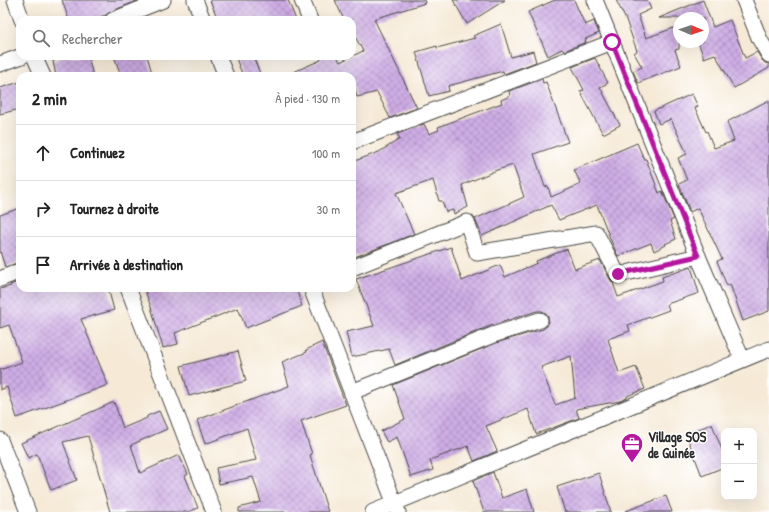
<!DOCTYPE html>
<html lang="fr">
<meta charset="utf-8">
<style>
body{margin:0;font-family:"Patrick Hand",sans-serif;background:#f6f6f6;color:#222}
.controls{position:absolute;right:12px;bottom:12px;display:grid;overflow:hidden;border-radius:8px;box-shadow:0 4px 16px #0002}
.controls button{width:36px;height:36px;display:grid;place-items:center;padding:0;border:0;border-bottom:1px solid #e0e0e0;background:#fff;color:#222;font:20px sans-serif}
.compass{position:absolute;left:673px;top:12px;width:36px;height:36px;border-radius:50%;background:#fff;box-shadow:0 4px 16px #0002;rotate:92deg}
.stop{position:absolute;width:12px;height:12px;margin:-9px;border:3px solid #b5179e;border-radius:50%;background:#fff}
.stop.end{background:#b5179e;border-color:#fff;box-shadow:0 1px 4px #0008}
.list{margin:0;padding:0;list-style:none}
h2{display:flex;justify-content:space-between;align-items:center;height:52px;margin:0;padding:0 16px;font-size:17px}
h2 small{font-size:13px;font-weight:400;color:#767676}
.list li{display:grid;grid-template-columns:26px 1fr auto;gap:12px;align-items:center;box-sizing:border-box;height:56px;padding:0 16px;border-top:1px solid #e0e0e0}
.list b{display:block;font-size:15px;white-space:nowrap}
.list em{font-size:13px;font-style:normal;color:#767676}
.icon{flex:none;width:22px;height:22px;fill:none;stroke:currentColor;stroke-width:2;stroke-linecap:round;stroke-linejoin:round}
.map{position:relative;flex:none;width:769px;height:512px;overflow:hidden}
.search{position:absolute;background:#fff;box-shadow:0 4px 16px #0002;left:16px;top:16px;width:340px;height:44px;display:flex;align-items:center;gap:10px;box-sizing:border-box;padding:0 14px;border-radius:12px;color:#767676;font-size:15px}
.panel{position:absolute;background:#fff;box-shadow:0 4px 16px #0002;left:16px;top:72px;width:340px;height:220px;border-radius:12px}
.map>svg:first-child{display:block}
</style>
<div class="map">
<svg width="769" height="512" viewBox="0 0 769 512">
<defs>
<pattern id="building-cross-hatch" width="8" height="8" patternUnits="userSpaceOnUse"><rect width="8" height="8" fill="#cfade6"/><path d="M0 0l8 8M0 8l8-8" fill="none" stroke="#a88dbb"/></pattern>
</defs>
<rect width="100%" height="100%" fill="#fff"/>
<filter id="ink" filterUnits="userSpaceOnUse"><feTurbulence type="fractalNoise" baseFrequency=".025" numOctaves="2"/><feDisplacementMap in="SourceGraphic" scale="8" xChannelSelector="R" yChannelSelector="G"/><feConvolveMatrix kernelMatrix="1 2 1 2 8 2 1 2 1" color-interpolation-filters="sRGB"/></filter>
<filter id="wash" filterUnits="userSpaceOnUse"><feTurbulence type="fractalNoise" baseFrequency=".012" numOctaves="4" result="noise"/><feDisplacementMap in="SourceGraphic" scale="16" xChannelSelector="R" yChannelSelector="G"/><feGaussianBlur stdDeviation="0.9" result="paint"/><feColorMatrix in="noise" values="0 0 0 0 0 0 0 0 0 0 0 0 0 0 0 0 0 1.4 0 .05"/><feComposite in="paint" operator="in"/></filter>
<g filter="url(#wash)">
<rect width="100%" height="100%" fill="#f6ead7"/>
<g id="blocks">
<!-- building -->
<g fill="url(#building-cross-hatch)" fill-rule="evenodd">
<polygon points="62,0 139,0 110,12 106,15 90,20 69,20"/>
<polygon points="210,0 288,0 296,20 218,20"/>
<polygon points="335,0 424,0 425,3 374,19 417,108 390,118 377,92 357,97 352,76 284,76 321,60 319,56 337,56 340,62 363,51 352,31 352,20 344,20"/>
<polygon points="453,0 505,0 467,24"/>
<polygon points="555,0 574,0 585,25 594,21 599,33 585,39 586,42 564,51 562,49 548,56 528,12"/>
<polygon points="616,0 647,0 651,9 638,15 646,38 679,26 679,49 675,50 681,66 638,83 633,71 642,67 634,53 637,51 626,20"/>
<polygon points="703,0 713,27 730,20 745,58 757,52 762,60 765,63 769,64 769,68 734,88 715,54 704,58 698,42 703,42 703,18 659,18"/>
<polygon points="501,24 511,57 533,51 536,62 504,74 503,71 448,86 449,91 429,96 416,52 437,46 437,48 475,38 473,36"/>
<polygon points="65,56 88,56 93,76 56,76 53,61"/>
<polygon points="114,56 147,56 153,76 121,76"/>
<polygon points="235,56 253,56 261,76 243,76"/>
<polygon points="595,58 608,83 600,87 620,125 603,134 580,91 584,90 572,67"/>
<polygon points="542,79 543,83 546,82 568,142 534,154 545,187 548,186 551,197 581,184 574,170 637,143 644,159 646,159 659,193 662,191 674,219 670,221 676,239 665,244 666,245 654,251 651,243 618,256 612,243 597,205 559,220 551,205 482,236 475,219 524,197 513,165 497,170 462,185 468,207 454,214 453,210 446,212 442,201 439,201 433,180 396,193 414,234 352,258 352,162 379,152 400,139 397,134 424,124 429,134 439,130 438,127 502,103 501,100 510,96 509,91"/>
<polygon points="20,82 20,109 0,114 0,88"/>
<polygon points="692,94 698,107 695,108 706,132 707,131 714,148 734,141 727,122 769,100 769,311 743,321 730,284 727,286 717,261 722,259 698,208 690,212 679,184 687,180 678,158 687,154 671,119 659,124 654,111"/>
<polygon points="20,208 20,262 5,267 0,251 0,215"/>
<path d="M451 247 462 281 500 265 505 277 537 263 536 261 567 249 575 269 600 260 610 279 613 283 618 297 663 281 662 277 691 267 699 293 667 304 669 310 628 325 630 331 608 339 619 373 636 367 645 389 627 396V398L620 401 576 409 579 418 536 434 528 409 486 426 497 451 474 461 468 446 430 460 433 470 411 477 397 437 387 442 381 431 405 419 393 385 496 343 543 329 547 326 549 322 548 317 546 313 542 311H537L490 326 395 365 389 349 352 357 346 332 374 326 356 279ZM571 356 575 398 555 405 541 367Z"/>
<polygon points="20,281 20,288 108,288 114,310 81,319 108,385 17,418 7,387 0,390 0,370 22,362 9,325 0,328 0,289 11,286 10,285"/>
<polygon points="144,288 296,288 302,306 246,328 238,308 175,333 178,344 163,348 151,307"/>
<polygon points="322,342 346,405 301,421 312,454 310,455 328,512 239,512 239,508 261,502 253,477 219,484 216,468 256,460 247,428 205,444 197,420 289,386 282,362 307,352 306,350"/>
<polygon points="238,351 246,381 189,396 181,366"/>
<polygon points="114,402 123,428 147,418 147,416 159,411 167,429 131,445 140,473 179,455 188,474 185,476 198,508 188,512 110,512 88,436 63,442 77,480 51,490 37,454 28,458 21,443"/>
<polygon points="712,424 724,455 724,467 702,476 686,434"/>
<polygon points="493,472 502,498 527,489 534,512 484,512 473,481"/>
<polygon points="599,473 611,512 565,512 557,487"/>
<polygon points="666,496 672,512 626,512 626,511"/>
</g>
</g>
</g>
<g filter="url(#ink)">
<use href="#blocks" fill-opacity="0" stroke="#494845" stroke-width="1"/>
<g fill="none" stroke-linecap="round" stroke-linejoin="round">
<!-- minor casing -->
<g stroke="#494845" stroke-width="17">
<g id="minor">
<polyline points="15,0 22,20"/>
<polyline points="195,0 203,20"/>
<polyline points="302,0 310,20"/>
<polyline points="595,0 698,256 742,359"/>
<polyline points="744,0 760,40 769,55"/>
<polyline points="113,20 163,0"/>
<polyline points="34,56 43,76"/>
<polyline points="218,56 226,76"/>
<polyline points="0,64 22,56"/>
<polyline points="352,142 612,42"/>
<polyline points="352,268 467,222 477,253 596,233 618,275 698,256"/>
<polyline points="0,279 20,271"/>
<polyline points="128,288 214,512"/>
<polyline points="311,288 398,512"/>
<polyline points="352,392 493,335 540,320"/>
<polyline points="0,440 28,512"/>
<polyline points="373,512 769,349"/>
</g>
</g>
<!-- minor -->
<use href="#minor" stroke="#fff" stroke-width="15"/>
</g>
</g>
<g fill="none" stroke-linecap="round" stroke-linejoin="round" filter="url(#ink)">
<!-- route -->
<polyline stroke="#b5179e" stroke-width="5" points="612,42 698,256 618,274"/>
</g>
<!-- icons -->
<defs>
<g id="office-pin" transform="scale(1.15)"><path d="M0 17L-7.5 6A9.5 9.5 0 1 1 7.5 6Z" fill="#b5179e" stroke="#fff"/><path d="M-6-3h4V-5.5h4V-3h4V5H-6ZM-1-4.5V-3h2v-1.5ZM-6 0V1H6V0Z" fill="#fff"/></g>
</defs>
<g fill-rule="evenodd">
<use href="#office-pin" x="632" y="444"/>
</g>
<g text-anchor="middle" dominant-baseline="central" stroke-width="3" stroke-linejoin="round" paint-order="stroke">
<!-- poi labels -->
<g font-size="14" font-weight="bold" fill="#2b2b2b" stroke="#fff" text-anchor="start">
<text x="648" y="436">Village SOS<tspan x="648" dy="16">de Guinée</tspan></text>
</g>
</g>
</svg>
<div class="controls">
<button>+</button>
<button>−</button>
</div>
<svg class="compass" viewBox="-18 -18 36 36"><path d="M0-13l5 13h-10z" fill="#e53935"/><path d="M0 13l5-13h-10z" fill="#767676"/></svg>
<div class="stop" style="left:612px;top:42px"></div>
<div class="stop end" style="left:618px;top:274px"></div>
<div class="search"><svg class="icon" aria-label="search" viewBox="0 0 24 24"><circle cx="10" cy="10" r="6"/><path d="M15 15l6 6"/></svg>Rechercher</div>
<section class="panel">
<h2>2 min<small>À pied · 130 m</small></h2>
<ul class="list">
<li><svg class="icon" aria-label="ahead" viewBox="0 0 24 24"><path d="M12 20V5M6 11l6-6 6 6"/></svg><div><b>Continuez</b></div><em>100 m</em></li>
<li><svg class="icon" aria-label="right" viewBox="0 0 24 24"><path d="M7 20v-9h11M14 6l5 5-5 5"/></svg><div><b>Tournez à droite</b></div><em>30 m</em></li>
<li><svg class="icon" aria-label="arrive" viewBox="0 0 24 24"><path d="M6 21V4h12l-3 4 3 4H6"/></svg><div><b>Arrivée à destination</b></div></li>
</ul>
</section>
</div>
